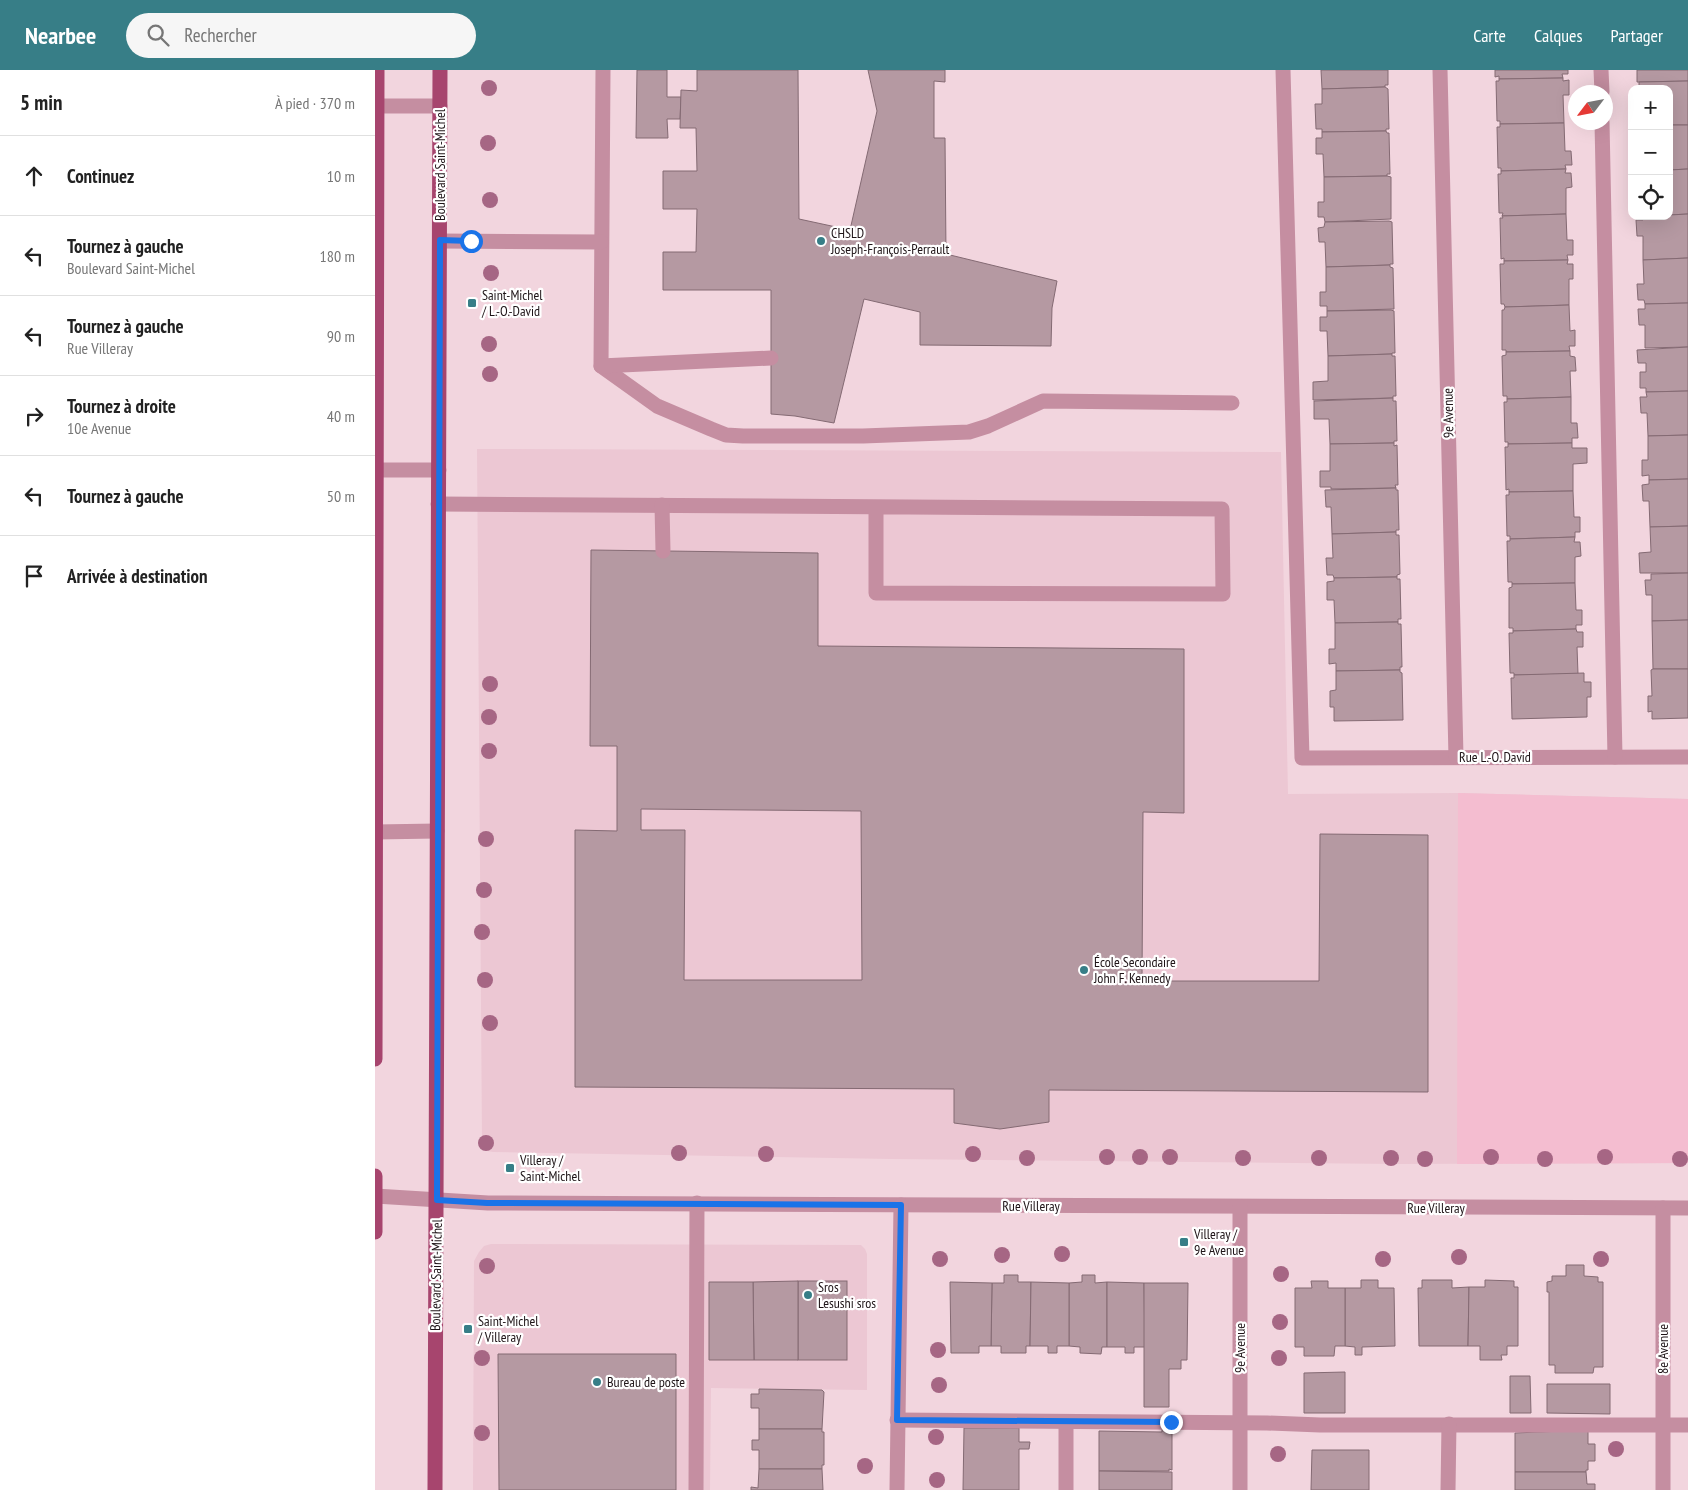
<!DOCTYPE html>
<html lang="fr">
<meta charset="utf-8">
<style>
body{margin:0;font-family:"PT Sans Narrow",sans-serif;background:#f6f6f6;color:#222}
.controls{position:absolute;right:15px;top:15px;display:grid;overflow:hidden;border-radius:10px;box-shadow:0 5px 20px #0002}
.controls button{width:45px;height:45px;display:grid;place-items:center;padding:0;border:0;border-bottom:1px solid #e0e0e0;background:#fff;color:#222;font:25px sans-serif}
.compass{position:absolute;left:1193px;top:15px;width:45px;height:45px;border-radius:50%;background:#fff;box-shadow:0 5px 20px #0002;rotate:238deg}
.stop{position:absolute;width:15px;height:15px;margin:-11px;border:4px solid #1a73e8;border-radius:50%;background:#fff}
.stop.end{background:#1a73e8;border-color:#fff;box-shadow:0 1px 5px #0008}
.list{margin:0;padding:0;list-style:none}
h2{display:flex;justify-content:space-between;align-items:center;height:65px;margin:0;padding:0 20px;font-size:21px}
h2 small{font-size:16px;font-weight:400;color:#767676}
.list li{display:grid;grid-template-columns:32px 1fr auto;gap:15px;align-items:center;box-sizing:border-box;height:80px;padding:0 20px;border-top:1px solid #e0e0e0}
.list b{display:block;font-size:19px;white-space:nowrap}
.list p{margin:0;font-size:16px;white-space:nowrap;color:#767676}
.list em{font-size:16px;font-style:normal;color:#767676}
.icon{flex:none;width:28px;height:28px;fill:none;stroke:currentColor;stroke-width:2;stroke-linecap:round;stroke-linejoin:round}
.map{position:relative;flex:none;width:1313px;height:1420px;overflow:hidden}
header{display:flex;align-items:center;gap:30px;box-sizing:border-box;height:70px;padding:0 25px;background:#377e87;color:#fff}
header strong{font-size:24px}
nav{display:flex;gap:28px;margin-inline-start:auto;font-size:18px}
.search{width:350px;height:45px;background:#f6f6f6;display:flex;align-items:center;gap:12px;box-sizing:border-box;padding:0 18px;border-radius:28px;color:#767676;font-size:19px}
main{display:flex}
aside{flex:1;background:#fff}
.map>svg:first-child{display:block}
</style>
<header>
<strong>Nearbee</strong>
<div class="search"><svg class="icon" aria-label="search" viewBox="0 0 24 24"><circle cx="10" cy="10" r="6"/><path d="M15 15l6 6"/></svg>Rechercher</div>
<nav><a>Carte</a><a>Calques</a><a>Partager</a></nav>
</header>
<main>
<aside>
<h2>5 min<small>À pied · 370 m</small></h2>
<ul class="list">
<li><svg class="icon" aria-label="ahead" viewBox="0 0 24 24"><path d="M12 20V5M6 11l6-6 6 6"/></svg><div><b>Continuez</b></div><em>10 m</em></li>
<li><svg class="icon" aria-label="left" viewBox="0 0 24 24"><path d="M17 20v-9H6M10 6l-5 5 5 5"/></svg><div><b>Tournez à gauche</b><p>Boulevard Saint-Michel</p></div><em>180 m</em></li>
<li><svg class="icon" aria-label="left" viewBox="0 0 24 24"><path d="M17 20v-9H6M10 6l-5 5 5 5"/></svg><div><b>Tournez à gauche</b><p>Rue Villeray</p></div><em>90 m</em></li>
<li><svg class="icon" aria-label="right" viewBox="0 0 24 24"><path d="M7 20v-9h11M14 6l5 5-5 5"/></svg><div><b>Tournez à droite</b><p>10e Avenue</p></div><em>40 m</em></li>
<li><svg class="icon" aria-label="left" viewBox="0 0 24 24"><path d="M17 20v-9H6M10 6l-5 5 5 5"/></svg><div><b>Tournez à gauche</b></div><em>50 m</em></li>
<li><svg class="icon" aria-label="arrive" viewBox="0 0 24 24"><path d="M6 21V4h12l-3 4 3 4H6"/></svg><div><b>Arrivée à destination</b></div></li>
</ul>
</aside>
<div class="map">
<svg width="1313" height="1420" viewBox="0 0 1313 1420">
<rect width="100%" height="100%" fill="#f2d5de"/>
<!-- built -->
<g fill="#ecc7d3">
<polygon points="102,379 906,382 913,724 1083,723 1313,729 1313,1093 1021,1094 516,1089 118,1082 112,1081 108,1077 107,1071"/>
<polygon points="116,1174 486,1175 490,1179 492,1184 492,1320 336,1318 335,1420 98,1420 99,1191 104,1182 109,1176"/>
</g>
<!-- green -->
<polygon fill="#f4bdd0" points="1083,723 1313,729 1313,1093 1082,1094"/>
<!-- building -->
<g fill="#b599a2" stroke="#846a73" fill-rule="evenodd">
<polygon points="262,0 292,0 292,27 306,27 305,49 292,49 293,68 261,68"/>
<polygon points="322,0 423,0 424,149 475,160 502,41 493,0 570,0 570,12 559,11 559,68 570,68 571,184 682,211 677,238 676,276 545,275 545,242 489,229 459,353 420,346 396,344 396,220 288,220 288,182 321,182 322,139 288,139 288,101 322,101 321,58 305,58 306,20 322,21"/>
<polygon points="946,0 1013,0 1013,15 1010,15 1010,17 947,19"/>
<polygon points="1120,0 1193,0 1193,4 1187,4 1188,8 1124,9 1124,6 1120,7"/>
<polygon points="1262,0 1313,0 1313,11 1262,12"/>
<polygon points="1188,8 1188,11 1194,10 1194,25 1188,25 1189,53 1125,54 1125,51 1122,51 1121,11 1124,11 1124,9"/>
<polygon points="1313,11 1313,55 1294,55 1294,19 1264,19 1264,12"/>
<polygon points="1010,17 1013,19 1014,59 1011,59 1011,61 947,62 947,59 941,59 940,34 947,34 947,19"/>
<polygon points="1189,53 1190,81 1196,81 1197,95 1190,95 1191,99 1126,101 1126,98 1123,98 1122,57 1125,57 1125,54"/>
<polygon points="1294,55 1313,55 1313,99 1294,100"/>
<polygon points="1011,61 1012,63 1014,63 1015,104 1012,104 1012,106 949,107 948,84 941,84 941,68 947,68 947,62"/>
<polygon points="1191,99 1190,103 1196,103 1197,117 1191,118 1191,144 1127,146 1128,143 1124,143 1123,104 1126,104 1126,101"/>
<polygon points="1313,99 1313,144 1294,145 1294,100"/>
<polygon points="1012,106 1016,107 1016,149 950,152 949,147 943,147 943,132 949,132 949,107"/>
<polygon points="1191,144 1192,170 1198,170 1198,185 1192,185 1193,190 1129,191 1129,188 1126,189 1125,148 1128,148 1127,146"/>
<polygon points="1313,144 1313,188 1268,190 1268,166 1262,166 1261,150 1268,150 1267,146 1294,146 1294,145"/>
<polygon points="1014,151 1017,152 1018,194 1015,194 1015,195 951,197 950,172 944,172 943,158 949,157 950,152"/>
<polygon points="1313,188 1313,233 1270,234 1269,230 1263,230 1262,214 1269,214 1268,190"/>
<polygon points="1193,190 1192,194 1198,194 1198,209 1194,209 1194,235 1130,237 1129,234 1126,234 1125,194 1129,194 1129,191"/>
<polygon points="1015,195 1015,197 1018,198 1019,239 952,241 952,236 945,236 945,222 951,222 951,197"/>
<polygon points="1313,233 1313,277 1270,278 1270,255 1264,255 1263,239 1270,239 1270,234"/>
<polygon points="1194,235 1195,261 1200,260 1200,276 1194,276 1195,281 1131,282 1131,280 1127,280 1127,240 1129,240 1130,237"/>
<polygon points="1016,240 1019,241 1020,283 1017,283 1017,284 953,286 952,261 945,261 945,247 952,247 952,241"/>
<polygon points="1313,277 1313,321 1271,322 1271,318 1265,318 1265,302 1271,302 1271,293 1263,293 1262,280"/>
<polygon points="1195,281 1195,286 1200,287 1201,301 1195,301 1196,327 1132,329 1132,326 1128,326 1127,286 1131,285 1131,282"/>
<polygon points="1017,284 1017,286 1020,286 1021,326 1018,326 1018,328 938,330 938,312 953,311 953,286"/>
<polygon points="1313,321 1313,365 1273,366 1272,343 1266,343 1265,327 1272,327 1271,322"/>
<polygon points="1196,327 1196,353 1202,353 1203,368 1197,368 1197,373 1133,374 1133,372 1130,372 1129,332 1132,332 1132,329"/>
<polygon points="1018,328 1018,331 1021,331 1022,371 1019,371 1019,373 955,374 954,349 939,349 939,331"/>
<polygon points="1313,365 1313,409 1274,410 1274,405 1267,406 1267,390 1273,390 1273,366"/>
<polygon points="1019,373 1019,376 1022,375 1023,415 1020,415 1021,418 956,419 956,417 945,417 945,401 955,401 955,374"/>
<polygon points="1197,373 1197,378 1212,378 1212,393 1198,394 1198,421 1134,422 1134,419 1131,420 1130,377 1133,377 1133,374"/>
<polygon points="1313,409 1313,456 1275,457 1274,431 1268,431 1267,415 1274,414 1274,410"/>
<polygon points="1021,418 1021,420 1023,420 1024,460 1021,460 1021,462 957,464 956,437 951,437 950,420"/>
<polygon points="1198,421 1199,447 1205,447 1205,462 1200,462 1200,467 1135,469 1135,466 1132,466 1131,425 1134,425 1134,422"/>
<polygon points="1313,456 1313,503 1265,503 1264,483 1276,482 1275,457"/>
<polygon points="1021,462 1021,465 1024,465 1025,504 1022,505 1022,507 959,508 958,505 952,505 951,488 958,488 957,464"/>
<polygon points="1200,467 1199,472 1205,472 1206,486 1200,487 1200,513 1137,514 1137,512 1133,512 1132,471 1135,471 1135,469"/>
<path d="M216 480 443 483V576L809 579V743L768 742 767 911H944L945 764 1053 765V1022L674 1020V1052L625 1059 579 1053V1019L200 1017V760L242 761V676H215ZM266 739 486 741 487 910H309L310 760H266Z"/>
<polygon points="1313,503 1313,550 1277,551 1277,525 1271,525 1270,510 1276,510 1276,504"/>
<polygon points="1022,507 1022,509 1025,509 1026,549 1023,549 1023,552 960,553 959,530 952,530 952,512 959,511 959,508"/>
<polygon points="1200,513 1201,540 1207,540 1207,555 1201,555 1201,559 1138,561 1138,558 1134,558 1134,518 1137,517 1137,514"/>
<polygon points="1313,550 1313,599 1278,599 1277,551"/>
<polygon points="1023,552 1023,554 1026,554 1027,597 1025,597 1025,600 961,601 961,593 954,594 954,579 960,579 960,553"/>
<polygon points="1201,559 1202,562 1208,562 1208,577 1202,577 1203,604 1139,605 1139,603 1135,603 1134,563 1138,563 1138,561"/>
<polygon points="1278,599 1313,599 1313,648 1277,649 1277,641 1273,642 1273,626 1277,626 1276,600"/>
<polygon points="1025,600 1025,602 1027,603 1028,650 959,651 959,637 955,637 955,621 961,620 961,601"/>
<polygon points="1209,603 1209,612 1216,612 1216,627 1212,627 1212,647 1137,649 1136,608 1139,608 1139,605"/>
<polygon points="1191,1195 1209,1195 1209,1206 1223,1207 1223,1212 1228,1212 1228,1297 1219,1297 1218,1303 1180,1303 1180,1295 1174,1295 1174,1222 1172,1222 1172,1212 1177,1211 1177,1206 1191,1206"/>
<polygon points="629,1205 643,1205 643,1212 656,1212 655,1276 651,1276 651,1283 626,1283 626,1276 616,1276 617,1213 629,1213"/>
<polygon points="707,1205 720,1205 720,1213 732,1212 732,1277 727,1277 726,1284 705,1283 705,1277 694,1276 694,1213 707,1212"/>
<polygon points="986,1210 1003,1210 1003,1218 1019,1218 1020,1276 987,1277 987,1285 980,1285 980,1277 970,1276 970,1218 986,1218"/>
<polygon points="1047,1210 1077,1210 1077,1218 1094,1217 1093,1276 1044,1276 1043,1218 1047,1218"/>
<polygon points="1110,1210 1139,1211 1139,1217 1143,1217 1143,1276 1132,1276 1132,1285 1126,1285 1127,1290 1105,1290 1105,1276 1093,1276 1094,1217 1110,1217"/>
<rect x="423" y="1211" width="49" height="79"/>
<polygon points="423,1211 423,1290 379,1290 378,1212"/>
<polygon points="936,1211 953,1211 953,1218 970,1218 970,1276 960,1276 959,1286 929,1286 929,1277 920,1277 920,1218 937,1218"/>
<polygon points="334,1212 378,1212 379,1290 334,1290"/>
<polygon points="575,1212 617,1213 616,1276 604,1276 604,1283 576,1283"/>
<polygon points="656,1212 694,1213 694,1276 682,1276 682,1283 673,1283 673,1276 655,1276"/>
<polygon points="732,1212 769,1213 770,1277 759,1277 759,1283 750,1283 750,1277 732,1277"/>
<polygon points="769,1213 813,1213 812,1290 806,1290 806,1299 794,1299 794,1337 769,1337"/>
<polygon points="123,1284 301,1284 301,1420 124,1420"/>
<polygon points="970,1302 970,1343 929,1343 929,1303"/>
<polygon points="1135,1306 1155,1306 1156,1343 1135,1343"/>
<polygon points="1172,1314 1235,1314 1235,1344 1172,1343"/>
<polygon points="384,1319 447,1320 449,1322 447,1359 384,1359 384,1338 376,1338 376,1324 384,1324"/>
<polygon points="589,1358 644,1358 644,1372 655,1372 654,1379 644,1379 644,1420 588,1420"/>
<polygon points="787,1358 797,1358 797,1400 794,1399 794,1401 724,1401 724,1361 787,1362"/>
<polygon points="384,1359 447,1359 447,1362 449,1362 449,1395 447,1395 447,1399 384,1399 384,1380 377,1380 377,1370 384,1370"/>
<polygon points="1213,1360 1213,1374 1220,1374 1220,1391 1213,1391 1213,1400 1211,1400 1211,1402 1140,1402 1140,1363"/>
<polygon points="937,1380 994,1380 994,1420 936,1420"/>
<polygon points="384,1399 447,1399 448,1420 376,1420 376,1417 383,1418"/>
<polygon points="724,1401 797,1402 797,1420 724,1420"/>
<polygon points="1140,1402 1211,1402 1212,1414 1220,1414 1220,1420 1140,1420"/>
</g>
<g fill="none" stroke-linecap="round" stroke-linejoin="round">
<!-- minor -->
<g stroke="#c58ea1" stroke-width="15">
<polyline points="228,0 226,296 282,336 336,359 351,365 368,366 488,366 594,362 613,356 668,331 857,333"/>
<polyline points="908,0 927,688 1313,687"/>
<polyline points="1065,0 1081,687"/>
<polyline points="1226,0 1227,22"/>
<polyline points="0,36 65,36"/>
<polyline points="1227,52 1240,687"/>
<polyline points="65,171 226,172"/>
<polyline points="226,296 396,288"/>
<polyline points="0,400 64,400"/>
<polyline points="63,434 847,439 848,524 501,523 501,437"/>
<polyline points="287,435 288,481"/>
<polyline points="0,762 62,761"/>
<polyline points="0,1126 113,1133 1313,1138"/>
<polyline points="1288,1138 1288,1420"/>
<polyline points="522,1350 892,1353 945,1355 1313,1355"/>
<polyline points="321,1420 322,1133"/>
<polyline points="522,1420 526,1135"/>
<polyline points="691,1420 691,1352"/>
<polyline points="865,1420 865,1137"/>
<polyline points="1073,1420 1074,1354"/>
</g>
<!-- major -->
<g stroke="#a7456e" stroke-width="15">
<polyline points="0,989 2,0"/>
<polyline points="0,1106 0,1162"/>
<polyline points="60,1420 65,0"/>
</g>
</g>
<!-- trees -->
<g fill="#a66684">
<circle cx="114" cy="18" r="8"/>
<circle cx="113" cy="73" r="8"/>
<circle cx="115" cy="130" r="8"/>
<circle cx="116" cy="203" r="8"/>
<circle cx="114" cy="274" r="8"/>
<circle cx="115" cy="304" r="8"/>
<circle cx="115" cy="614" r="8"/>
<circle cx="114" cy="647" r="8"/>
<circle cx="114" cy="681" r="8"/>
<circle cx="111" cy="769" r="8"/>
<circle cx="109" cy="820" r="8"/>
<circle cx="107" cy="862" r="8"/>
<circle cx="110" cy="910" r="8"/>
<circle cx="115" cy="953" r="8"/>
<circle cx="111" cy="1073" r="8"/>
<circle cx="304" cy="1083" r="8"/>
<circle cx="391" cy="1084" r="8"/>
<circle cx="598" cy="1084" r="8"/>
<circle cx="732" cy="1087" r="8"/>
<circle cx="765" cy="1087" r="8"/>
<circle cx="795" cy="1087" r="8"/>
<circle cx="1116" cy="1087" r="8"/>
<circle cx="1230" cy="1087" r="8"/>
<circle cx="652" cy="1088" r="8"/>
<circle cx="868" cy="1088" r="8"/>
<circle cx="944" cy="1088" r="8"/>
<circle cx="1016" cy="1088" r="8"/>
<circle cx="1050" cy="1089" r="8"/>
<circle cx="1170" cy="1089" r="8"/>
<circle cx="1305" cy="1089" r="8"/>
<circle cx="687" cy="1184" r="8"/>
<circle cx="627" cy="1185" r="8"/>
<circle cx="1084" cy="1187" r="8"/>
<circle cx="565" cy="1189" r="8"/>
<circle cx="1008" cy="1189" r="8"/>
<circle cx="1226" cy="1189" r="8"/>
<circle cx="112" cy="1196" r="8"/>
<circle cx="906" cy="1204" r="8"/>
<circle cx="905" cy="1252" r="8"/>
<circle cx="563" cy="1280" r="8"/>
<circle cx="107" cy="1288" r="8"/>
<circle cx="904" cy="1288" r="8"/>
<circle cx="564" cy="1315" r="8"/>
<circle cx="107" cy="1363" r="8"/>
<circle cx="561" cy="1367" r="8"/>
<circle cx="1241" cy="1379" r="8"/>
<circle cx="903" cy="1384" r="8"/>
<circle cx="490" cy="1396" r="8"/>
<circle cx="562" cy="1410" r="8"/>
</g>
<g fill="none" stroke-linecap="round" stroke-linejoin="round">
<!-- route -->
<polyline stroke="#1a73e8" stroke-width="6" points="96,171 65,170 62,1130 112,1133 526,1135 522,1350 796,1352"/>
</g>
<!-- markers -->
<g fill="#377e87" stroke="#fff" stroke-width="2">
<circle cx="446" cy="171" r="5"/>
<rect x="92" y="228" width="10" height="10" rx="2.5"/>
<circle cx="709" cy="900" r="5"/>
<rect x="130" y="1093" width="10" height="10" rx="2.5"/>
<rect x="804" y="1167" width="10" height="10" rx="2.5"/>
<circle cx="433" cy="1225" r="5"/>
<rect x="88" y="1254" width="10" height="10" rx="2.5"/>
<circle cx="222" cy="1312" r="5"/>
</g>
<g text-anchor="middle" dominant-baseline="central" stroke-width="4.5" stroke-linejoin="round" paint-order="stroke">
<!-- street labels -->
<g font-size="14" fill="#1e1417" stroke="#fff">
<text transform="translate(65 95) rotate(-90)">Boulevard Saint-Michel</text>
<text transform="translate(1073 343) rotate(-91)">9e Avenue</text>
<text x="1120" y="687">Rue L.-O. David</text>
<text x="656" y="1136">Rue Villeray</text>
<text x="1061" y="1138">Rue Villeray</text>
<text transform="translate(61 1205) rotate(-89)">Boulevard Saint-Michel</text>
<text transform="translate(865 1278) rotate(-90)">9e Avenue</text>
<text transform="translate(1288 1279) rotate(-90)">8e Avenue</text>
</g>
<!-- poi labels -->
<g font-size="14" fill="#1e1417" stroke="#fff" text-anchor="start">
<text x="456" y="163">CHSLD<tspan x="456" dy="16">Joseph-François-Perrault</tspan></text>
<text x="107" y="225">Saint-Michel<tspan x="107" dy="16">/ L.-O.-David</tspan></text>
<text x="719" y="892">École Secondaire<tspan x="719" dy="16">John F. Kennedy</tspan></text>
<text x="145" y="1090">Villeray /<tspan x="145" dy="16">Saint-Michel</tspan></text>
<text x="819" y="1164">Villeray /<tspan x="819" dy="16">9e Avenue</tspan></text>
<text x="443" y="1217">Sros<tspan x="443" dy="16">Lesushi sros</tspan></text>
<text x="103" y="1251">Saint-Michel<tspan x="103" dy="16">/ Villeray</tspan></text>
<text x="232" y="1312">Bureau de poste</text>
</g>
</g>
</svg>
<div class="controls">
<button>+</button>
<button>−</button>
<button><svg class="icon" aria-label="locate" viewBox="0 0 24 24"><circle cx="12" cy="12" r="6"/><path d="M12 2v4M12 18v4M2 12h4M18 12h4"/></svg></button>
</div>
<svg class="compass" viewBox="-18 -18 36 36"><path d="M0-13l5 13h-10z" fill="#e53935"/><path d="M0 13l5-13h-10z" fill="#767676"/></svg>
<div class="stop" style="left:96px;top:171px"></div>
<div class="stop end" style="left:796px;top:1352px"></div>
</div>
</main>
